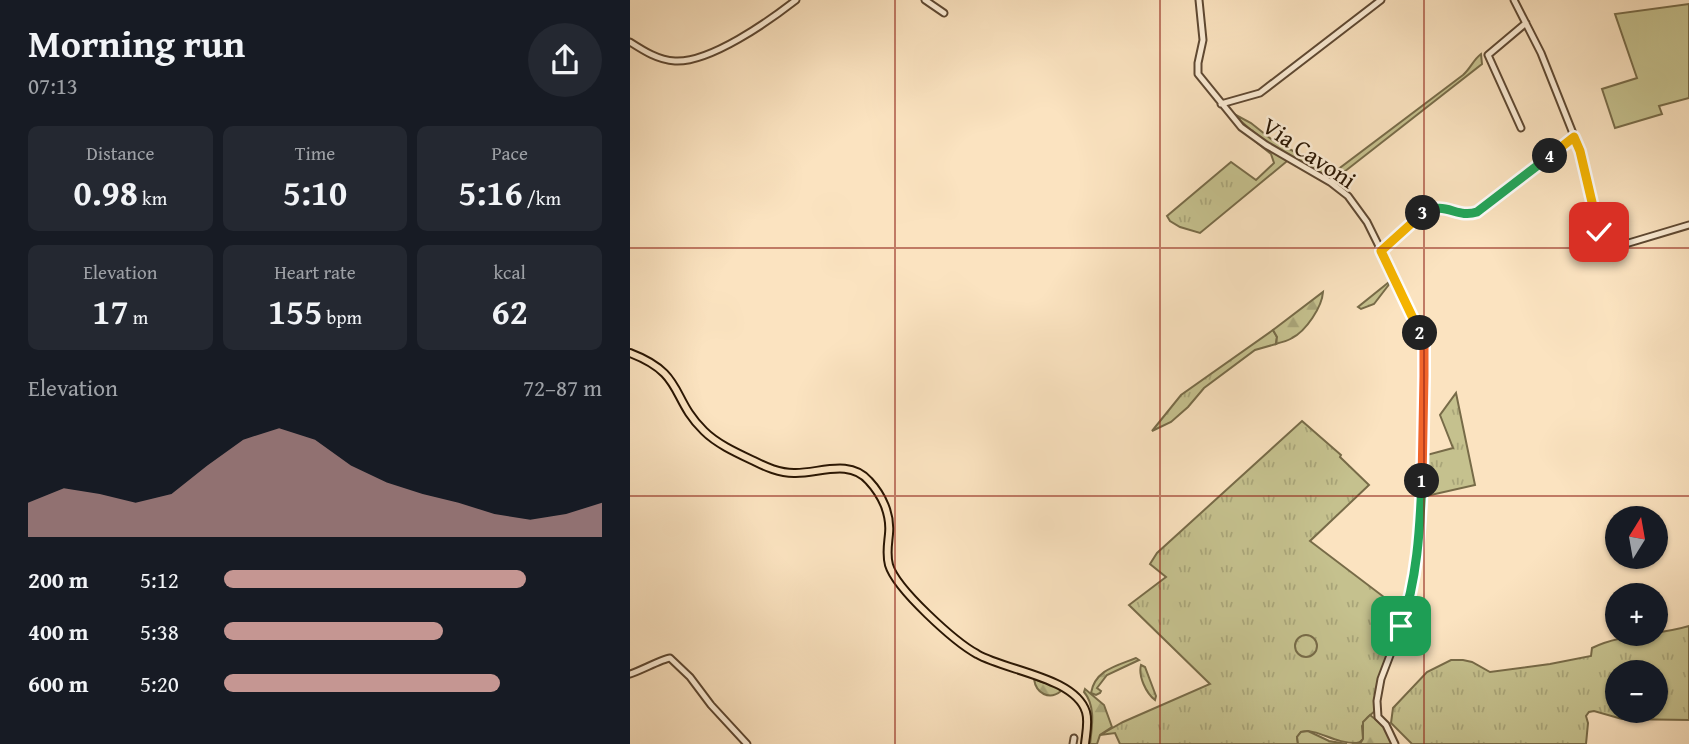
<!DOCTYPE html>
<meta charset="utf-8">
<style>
body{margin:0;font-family:"Gentium Book Plus",serif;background:#242831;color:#f1f3f6;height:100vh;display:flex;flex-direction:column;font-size:26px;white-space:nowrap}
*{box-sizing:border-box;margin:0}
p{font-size:23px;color:#9ea1a6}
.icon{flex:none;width:38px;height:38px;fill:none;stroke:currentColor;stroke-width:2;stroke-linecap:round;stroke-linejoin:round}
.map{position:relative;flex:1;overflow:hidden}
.details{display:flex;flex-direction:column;background:#171b24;width:630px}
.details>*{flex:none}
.needle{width:46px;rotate:11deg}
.buttons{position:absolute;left:975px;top:506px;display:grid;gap:14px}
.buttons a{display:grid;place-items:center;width:63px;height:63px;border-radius:50%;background:#171b24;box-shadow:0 2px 5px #0004;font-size:35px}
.pin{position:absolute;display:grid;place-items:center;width:60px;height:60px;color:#fff;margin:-30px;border-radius:14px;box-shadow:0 4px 10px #0006}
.km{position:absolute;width:35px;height:35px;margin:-18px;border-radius:50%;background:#222;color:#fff;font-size:19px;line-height:35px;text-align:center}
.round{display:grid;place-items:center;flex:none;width:74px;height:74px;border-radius:37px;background:#242831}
.head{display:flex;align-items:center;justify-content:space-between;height:119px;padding:0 28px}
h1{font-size:38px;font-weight:600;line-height:52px}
.stats{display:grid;grid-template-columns:repeat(3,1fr);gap:10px;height:119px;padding:7px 28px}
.stats div{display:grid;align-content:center;border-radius:10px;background:#242831;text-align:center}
.stats b{font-size:35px;font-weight:600}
.stats small{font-size:19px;font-weight:400}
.stats p{font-size:19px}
.chart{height:196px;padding:14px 28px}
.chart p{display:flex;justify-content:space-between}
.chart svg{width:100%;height:126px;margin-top:7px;fill:#c59692;opacity:.7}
ul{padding:0 28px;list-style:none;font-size:23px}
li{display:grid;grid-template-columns:112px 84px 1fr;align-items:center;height:52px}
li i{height:18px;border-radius:9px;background:#c59692}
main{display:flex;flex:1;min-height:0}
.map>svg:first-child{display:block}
.grass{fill:url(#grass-tufts);stroke:#776b48;stroke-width:2;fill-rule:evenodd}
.forest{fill:url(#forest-firs);stroke:#776b48;stroke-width:2}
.pitch{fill:#c5c18e;stroke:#776b48;stroke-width:2}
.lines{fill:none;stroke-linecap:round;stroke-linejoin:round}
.minor-casing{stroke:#5e4832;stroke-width:9}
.major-casing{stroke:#291502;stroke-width:10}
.minor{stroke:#fcedd6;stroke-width:5}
.major{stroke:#fbe3c0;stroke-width:6}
.split-1-casing{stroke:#fff;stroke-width:14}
.split-2-casing{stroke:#fff;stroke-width:14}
.split-3-casing{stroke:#fff;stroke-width:14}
.split-4-casing{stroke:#fff;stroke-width:14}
.split-5-casing{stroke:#fff;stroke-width:14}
.split-1{stroke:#22a559;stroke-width:9}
.split-2{stroke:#f0652b;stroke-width:9}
.split-3{stroke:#f5b400;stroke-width:9}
.split-4{stroke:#22a559;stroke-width:9}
.split-5{stroke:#f5b400;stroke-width:9}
.grid{fill:none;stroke:#8f2418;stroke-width:2;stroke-opacity:0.55}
.labels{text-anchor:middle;stroke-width:5;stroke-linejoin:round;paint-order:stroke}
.street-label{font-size:24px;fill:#291502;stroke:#fcedd6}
</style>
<main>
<section class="details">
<div class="head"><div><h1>Morning run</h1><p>07:13</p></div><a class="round"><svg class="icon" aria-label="share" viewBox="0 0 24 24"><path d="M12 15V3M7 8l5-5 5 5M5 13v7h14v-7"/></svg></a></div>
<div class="stats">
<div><p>Distance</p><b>0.98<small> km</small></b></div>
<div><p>Time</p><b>5:10</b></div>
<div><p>Pace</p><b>5:16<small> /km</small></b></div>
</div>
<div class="stats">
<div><p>Elevation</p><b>17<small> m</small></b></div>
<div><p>Heart rate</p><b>155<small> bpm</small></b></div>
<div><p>kcal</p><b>62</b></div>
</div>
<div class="chart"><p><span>Elevation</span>72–87 m</p>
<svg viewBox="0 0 160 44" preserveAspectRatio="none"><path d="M0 44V32L10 27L20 29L30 32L40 29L50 19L60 10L70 6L80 10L90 19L100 25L110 29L120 32L130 36L140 38L150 36L160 32V44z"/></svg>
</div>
<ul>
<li><b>200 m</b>5:12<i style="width:80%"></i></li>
<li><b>400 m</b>5:38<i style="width:58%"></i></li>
<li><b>600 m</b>5:20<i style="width:73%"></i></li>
</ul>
</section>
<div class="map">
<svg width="1059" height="744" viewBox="0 0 1059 744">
<defs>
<pattern id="grass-tufts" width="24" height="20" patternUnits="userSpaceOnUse" patternTransform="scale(1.75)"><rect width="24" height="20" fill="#c5c18e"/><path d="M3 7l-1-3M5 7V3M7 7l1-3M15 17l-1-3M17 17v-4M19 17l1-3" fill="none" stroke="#a9a579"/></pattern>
<pattern id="forest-firs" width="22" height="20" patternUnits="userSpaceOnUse" patternTransform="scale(1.75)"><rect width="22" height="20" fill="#c5c18e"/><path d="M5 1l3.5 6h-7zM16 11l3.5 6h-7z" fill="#a9a579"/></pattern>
</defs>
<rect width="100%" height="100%" fill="#fbe3c0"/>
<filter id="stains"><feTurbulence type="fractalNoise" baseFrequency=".00286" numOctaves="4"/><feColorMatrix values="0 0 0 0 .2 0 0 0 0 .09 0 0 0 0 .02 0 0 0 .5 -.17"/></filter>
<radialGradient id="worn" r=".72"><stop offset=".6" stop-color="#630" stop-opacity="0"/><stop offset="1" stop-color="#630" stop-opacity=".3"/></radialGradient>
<!-- grass -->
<path class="grass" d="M 851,54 L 852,64 L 705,179 L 709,183 C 673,164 632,145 604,114 L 621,123 L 641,139 L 703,173 L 833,75 C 841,68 843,60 851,54 Z
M 628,140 L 657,159 L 656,162 L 570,233 L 550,227 L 540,221 L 537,216 L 601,162 L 626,180 L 644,163 L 641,154 L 626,142 Z
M 764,278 L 744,304 L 731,309 L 728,307 Z
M 643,330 L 647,337 L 646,344 L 625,350 L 574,388 L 558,407 L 541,422 L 522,431 L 551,395 Z
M 826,393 L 845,485 L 792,497 L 794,454 L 797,428 L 797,455 L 823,448 L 810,415 Z
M 672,421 L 711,455 L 710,457 L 739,485 L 680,541 L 775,613 L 755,664 L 746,710 L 737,718 L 732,726 L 733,739 L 729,743 C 702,744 689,728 671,732 L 667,737 L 668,744 L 490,744 L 485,733 L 470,735 L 493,722 L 580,684 L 499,605 L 536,577 L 520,564 L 527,553 Z
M 1059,626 L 1059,720 L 992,719 L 964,711 L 959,712 L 956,716 L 958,723 L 956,744 L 782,744 L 761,723 L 763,708 L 797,672 L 821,660 L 833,660 L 842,662 L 860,672 L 920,664 L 961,656 L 962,648 C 992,633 1027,636 1059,626 ZM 987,672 L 1026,672 L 1026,710 L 987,710 Z"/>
<!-- forest -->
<path class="forest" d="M 693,292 C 692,307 676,331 662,338 C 658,341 651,342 646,344 L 647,337 L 643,330 Z
M665 646a11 11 0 1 1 22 0a11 11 0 1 1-22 0Z
M 506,658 L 509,660 L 477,675 L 467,688 L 471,691 L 470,693 L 466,695 L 461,693 C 465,670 486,666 506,658 Z
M 511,665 L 515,667 L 526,696 L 525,700 C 516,693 508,676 511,665 Z
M 404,679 L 427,687 L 431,691 C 419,701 406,693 404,679 Z
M 455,689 L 474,705 L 482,727 L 470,735 L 467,744 L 460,744 C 462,727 466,706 454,692 Z
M 740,715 L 755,727 L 764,744 L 722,744 L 731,742 L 733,739 L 733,722 Z
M 678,731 L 699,741 L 717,744 L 668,744 L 667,737 L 671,732 Z"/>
<!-- pitch -->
<path class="pitch" d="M 1059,4 L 1059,98 L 1029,106 L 1032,114 L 985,128 L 972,89 L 1007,78 L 985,14 Z"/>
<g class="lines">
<!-- minor casing -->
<g class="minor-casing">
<path id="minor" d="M 295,0 L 314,13
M 569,0 L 573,40 L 568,63 L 568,74 L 611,127 L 636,145 L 700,182 L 718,196 L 737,222 L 787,323 L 794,344 L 792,465 L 789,527 L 778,608 L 751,679 L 747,701 L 748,717 L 756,725 L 765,744
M 884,0 L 911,53 L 950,151 L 970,242 L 976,247 L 982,248 L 1059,225
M 0,42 C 14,51 28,60 45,61 C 80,63 139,21 166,0
M 591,104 L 630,93 L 751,0
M 891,128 L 858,55 L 896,23
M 751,251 C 763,240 793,207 808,208 C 821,209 834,216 847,212 L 944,137
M 0,674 C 10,671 32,659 40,658 L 60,677 L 81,705 L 117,744
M 443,744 L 444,738"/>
</g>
<!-- major casing -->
<g class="major-casing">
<path id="major" d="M 0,353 C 55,374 40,398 74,431 C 87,444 107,453 124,461 C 136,467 149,473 164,473 C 188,474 219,458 239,481 C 252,495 261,514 259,534 C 258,545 256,554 259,565 C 266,589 325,642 347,654 C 376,671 445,677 456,712 C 459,722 456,734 455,744"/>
</g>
<!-- minor -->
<use href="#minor" class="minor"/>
<!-- major -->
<use href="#major" class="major"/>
</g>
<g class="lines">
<!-- split-1 casing -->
<g class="split-1-casing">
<path id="split-1" d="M 771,626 C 787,581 790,529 792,481"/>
</g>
<!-- split-2 casing -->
<g class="split-2-casing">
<path id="split-2" d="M 790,333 L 794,344 L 794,376 L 792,481"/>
</g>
<!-- split-3 casing -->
<g class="split-3-casing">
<path id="split-3" d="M 790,333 L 751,251 L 793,213"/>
</g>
<!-- split-4 casing -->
<g class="split-4-casing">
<path id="split-4" d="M 793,213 C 816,200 826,219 847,212 L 920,156"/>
</g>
<!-- split-5 casing -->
<g class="split-5-casing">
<path id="split-5" d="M 920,156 L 944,137 L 950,151 L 969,232"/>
</g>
<!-- split-1 -->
<use href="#split-1" class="split-1"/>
<!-- split-2 -->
<use href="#split-2" class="split-2"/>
<!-- split-3 -->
<use href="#split-3" class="split-3"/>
<!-- split-4 -->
<use href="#split-4" class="split-4"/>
<!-- split-5 -->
<use href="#split-5" class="split-5"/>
</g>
<!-- grid -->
<path class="grid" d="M 265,0 L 265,744M 530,0 L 530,744M 794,0 L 794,744M 0,248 L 1059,248M 0,496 L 1059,496"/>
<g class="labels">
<!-- street labels -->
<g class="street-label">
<text transform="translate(679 153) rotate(34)" y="8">Via Cavoni</text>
</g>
</g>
<rect width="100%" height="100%" filter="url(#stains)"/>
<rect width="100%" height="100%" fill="url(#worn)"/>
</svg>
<div class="buttons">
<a><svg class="needle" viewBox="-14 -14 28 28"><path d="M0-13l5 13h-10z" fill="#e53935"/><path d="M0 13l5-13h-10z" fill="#9ea1a6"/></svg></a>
<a>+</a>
<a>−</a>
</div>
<div class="pin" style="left:771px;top:626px;background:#1e9e55"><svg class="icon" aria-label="arrive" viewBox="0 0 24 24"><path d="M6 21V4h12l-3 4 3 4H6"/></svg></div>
<div class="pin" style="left:969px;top:232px;background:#d93025"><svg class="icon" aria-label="check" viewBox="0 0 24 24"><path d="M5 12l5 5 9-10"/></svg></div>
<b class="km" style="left:792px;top:481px">1</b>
<b class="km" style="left:790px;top:333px">2</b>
<b class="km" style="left:793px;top:213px">3</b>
<b class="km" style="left:920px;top:156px">4</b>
</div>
</main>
